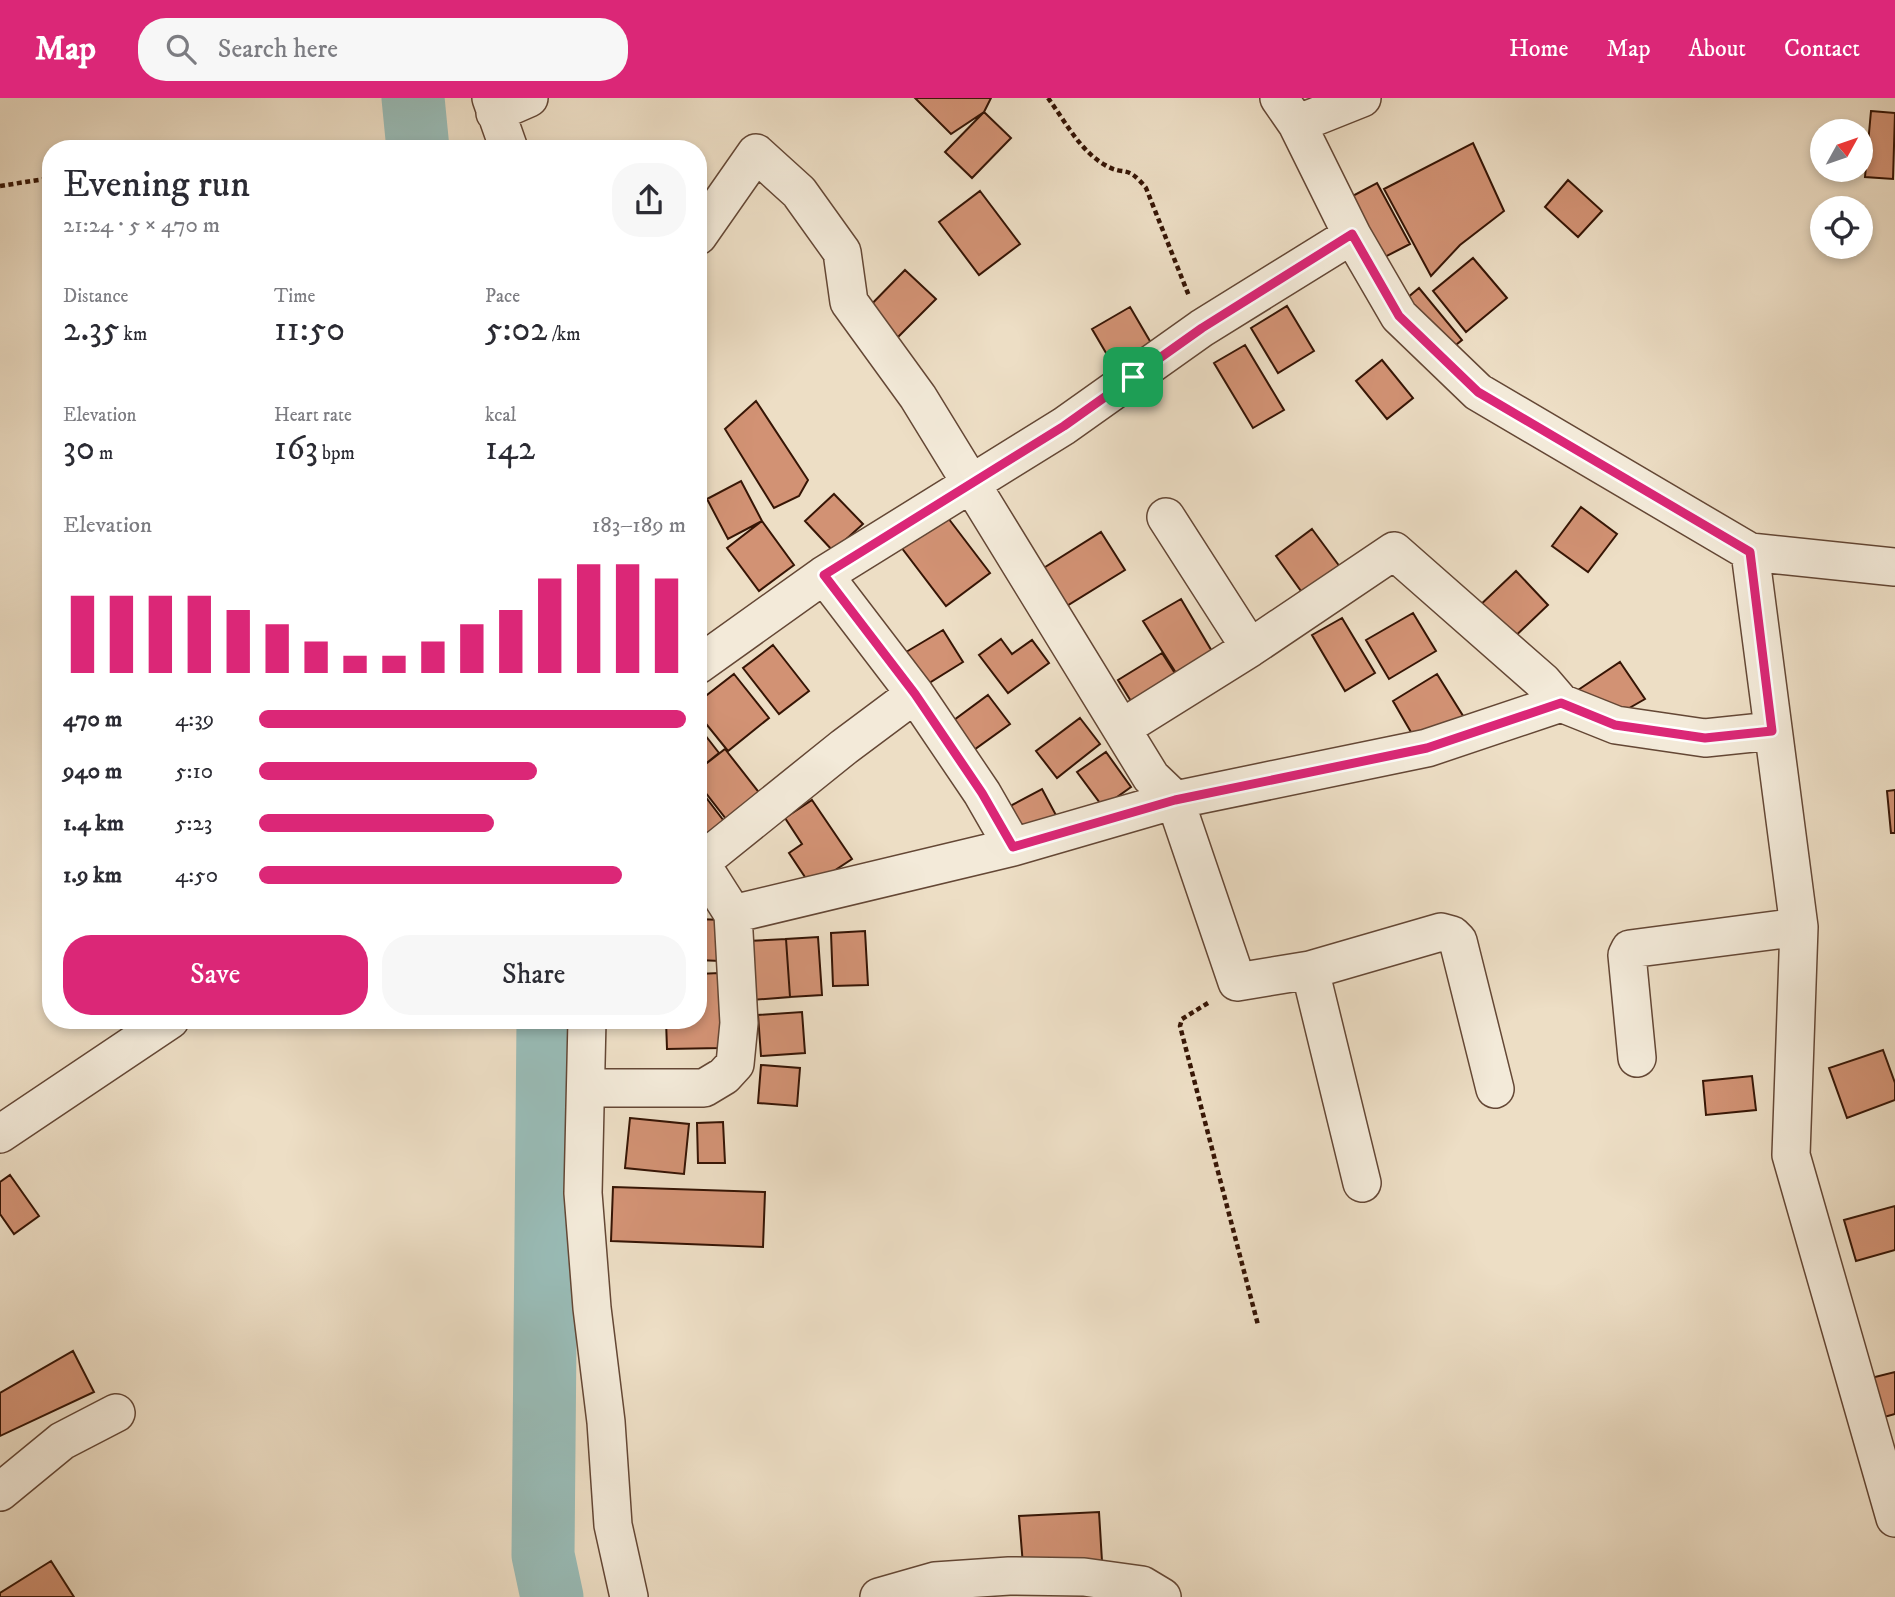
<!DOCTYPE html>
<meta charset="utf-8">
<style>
body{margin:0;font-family:"IM FELL DW Pica",serif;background:#f7f7f7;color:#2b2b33;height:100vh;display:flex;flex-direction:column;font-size:26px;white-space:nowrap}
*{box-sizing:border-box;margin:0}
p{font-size:23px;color:#7c7c81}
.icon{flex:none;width:38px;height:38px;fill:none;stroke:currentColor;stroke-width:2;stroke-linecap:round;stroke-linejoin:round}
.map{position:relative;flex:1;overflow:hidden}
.sheet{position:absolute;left:42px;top:42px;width:665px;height:889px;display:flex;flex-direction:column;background:#fff;border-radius:28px;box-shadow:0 4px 10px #0003}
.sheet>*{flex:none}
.needle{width:46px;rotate:50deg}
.tools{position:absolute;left:1810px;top:21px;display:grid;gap:14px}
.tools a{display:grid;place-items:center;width:63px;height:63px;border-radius:50%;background:#fff;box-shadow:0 4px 10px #0003;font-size:35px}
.pin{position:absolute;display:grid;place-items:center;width:60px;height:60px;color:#fff;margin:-30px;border-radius:14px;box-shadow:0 4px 10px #0006}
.round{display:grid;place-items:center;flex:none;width:74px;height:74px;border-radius:28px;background:#f7f7f7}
.headline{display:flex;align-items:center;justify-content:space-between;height:119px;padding:0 21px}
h1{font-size:38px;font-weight:600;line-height:52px}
.figures{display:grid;grid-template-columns:repeat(3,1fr);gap:10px;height:119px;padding:7px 21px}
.figures div{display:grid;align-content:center}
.figures b{font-size:35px;font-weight:600}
.figures small{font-size:19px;font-weight:400}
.figures p{font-size:19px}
.chart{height:196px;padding:14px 21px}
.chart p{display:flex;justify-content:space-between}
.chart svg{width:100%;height:126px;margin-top:7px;stroke:#db2777;stroke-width:6}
.action{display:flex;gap:14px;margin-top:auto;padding:14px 21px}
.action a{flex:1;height:80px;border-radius:28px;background:#db2777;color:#fff;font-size:28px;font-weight:600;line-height:80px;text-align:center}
.action a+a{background:#f7f7f7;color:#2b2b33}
ul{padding:0 21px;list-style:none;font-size:23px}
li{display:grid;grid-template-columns:112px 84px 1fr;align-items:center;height:52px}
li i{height:18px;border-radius:9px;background:#db2777}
header{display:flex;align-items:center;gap:42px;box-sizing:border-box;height:98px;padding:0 35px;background:#db2777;color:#fff}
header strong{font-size:33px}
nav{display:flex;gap:38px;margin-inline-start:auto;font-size:24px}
.search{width:490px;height:63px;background:#f7f7f7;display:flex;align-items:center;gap:18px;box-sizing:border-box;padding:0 24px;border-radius:28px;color:#7c7c81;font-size:26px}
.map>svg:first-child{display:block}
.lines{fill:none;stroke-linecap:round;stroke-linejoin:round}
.river{stroke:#99bcb7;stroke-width:63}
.building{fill:#d29274;stroke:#361505;stroke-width:2}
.minor-casing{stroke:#644735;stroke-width:40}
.path{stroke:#361505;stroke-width:4.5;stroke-dasharray:5 3.5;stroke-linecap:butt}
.minor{stroke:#f3ead9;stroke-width:37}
.route-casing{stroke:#fff;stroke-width:14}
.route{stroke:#db2777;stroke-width:9}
</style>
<header>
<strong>Map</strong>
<div class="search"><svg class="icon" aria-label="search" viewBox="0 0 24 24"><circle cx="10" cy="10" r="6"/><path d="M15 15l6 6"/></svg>Search here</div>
<nav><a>Home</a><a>Map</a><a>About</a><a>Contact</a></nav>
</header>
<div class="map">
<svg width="1895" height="1499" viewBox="0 0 1895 1499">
<rect width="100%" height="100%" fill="#eddec5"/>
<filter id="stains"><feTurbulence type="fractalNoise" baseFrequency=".00286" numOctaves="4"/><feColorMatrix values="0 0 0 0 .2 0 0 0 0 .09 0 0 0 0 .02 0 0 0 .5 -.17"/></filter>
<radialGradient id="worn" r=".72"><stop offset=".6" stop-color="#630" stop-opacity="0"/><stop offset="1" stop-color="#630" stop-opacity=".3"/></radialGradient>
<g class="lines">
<!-- river -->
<path class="river" d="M 413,0 L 418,51
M 548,922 L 543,1457 L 552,1499"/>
</g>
<!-- building -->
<path class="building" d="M 915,0 L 991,0 L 984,14 L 951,36 Z
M 1871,13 L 1895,15 L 1893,81 L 1865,79 Z
M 984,14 L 1011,40 L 972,80 L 945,54 Z
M 1473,45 L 1504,113 L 1460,147 L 1431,178 L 1384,91 Z
M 1568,82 L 1602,113 L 1578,139 L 1545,109 Z
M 1377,85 L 1410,146 L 1377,163 L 1345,102 Z
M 980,93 L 1020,146 L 979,177 L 939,124 Z
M 1473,160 L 1507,200 L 1466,234 L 1433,193 Z
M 905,172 L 936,201 L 889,248 L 860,218 Z
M 1419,190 L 1462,242 L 1442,258 L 1400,206 Z
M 1287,208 L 1314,253 L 1278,275 L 1251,230 Z
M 1130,209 L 1154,250 L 1116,272 L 1092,231 Z
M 1245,247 L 1284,312 L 1253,330 L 1214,265 Z
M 1382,262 L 1413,300 L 1387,321 L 1356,283 Z
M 756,303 L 808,382 L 799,398 L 774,410 L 725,331 Z
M 741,383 L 762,423 L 728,441 L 707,401 Z
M 834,396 L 863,426 L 833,453 L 805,423 Z
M 1581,409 L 1617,436 L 1588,474 L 1552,448 Z
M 945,416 L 990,475 L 946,508 L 901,449 Z
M 762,423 L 794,467 L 759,493 L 727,450 Z
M 1312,431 L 1343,473 L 1306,500 L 1276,458 Z
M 1101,434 L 1125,472 L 1065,509 L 1042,471 Z
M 1516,473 L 1548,507 L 1508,545 L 1476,511 Z
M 1181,501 L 1213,555 L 1178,578 L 1143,523 Z
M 1413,515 L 1436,553 L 1389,581 L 1366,542 Z
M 1342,520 L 1375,575 L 1345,593 L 1312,537 Z
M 943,532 L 963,564 L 921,590 L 901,557 Z
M 1001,541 L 1012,556 L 1032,542 L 1049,565 L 1008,595 L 979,557 Z
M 773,547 L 809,593 L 779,616 L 743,570 Z
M 1162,555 L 1178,580 L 1134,608 L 1118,582 Z
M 1620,564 L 1645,601 L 1610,621 L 1578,592 Z
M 734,576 L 769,620 L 728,653 L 698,616 L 698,604 Z
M 1437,576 L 1465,621 L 1419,648 L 1393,603 Z
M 988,597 L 1010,626 L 971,654 L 950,625 Z
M 1080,620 L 1100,646 L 1057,680 L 1036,653 Z
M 698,628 L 719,655 L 698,672 Z
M 725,651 L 764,701 L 730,726 L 698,685 L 698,672 Z
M 1106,654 L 1131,689 L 1103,709 L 1077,674 Z
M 698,689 L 730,731 L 708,748 L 698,735 Z
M 1042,691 L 1057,719 L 1014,742 L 999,714 Z
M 1895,692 L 1895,735 L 1891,735 L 1887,693 Z
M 812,702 L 852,761 L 811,788 L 789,755 L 802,746 L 785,720 Z
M 698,821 L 722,822 L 720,863 L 698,862 Z
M 865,833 L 868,887 L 833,888 L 831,835 Z
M 818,839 L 822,897 L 790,899 L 786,841 Z
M 786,841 L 790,899 L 751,902 L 747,843 Z
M 719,875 L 721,950 L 667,951 L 666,922 L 698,922 L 698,876 Z
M 802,914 L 805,955 L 761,958 L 758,917 Z
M 1883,952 L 1895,985 L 1895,1002 L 1847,1020 L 1829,970 Z
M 761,967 L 800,970 L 797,1008 L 758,1005 Z
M 1752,978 L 1756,1012 L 1706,1017 L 1703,983 Z
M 630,1020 L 689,1026 L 684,1076 L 625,1070 Z
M 723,1024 L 725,1065 L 698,1065 L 697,1025 Z
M 10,1077 L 39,1118 L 14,1136 L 0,1116 L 0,1084 Z
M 613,1089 L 765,1094 L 763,1149 L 611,1143 Z
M 1895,1108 L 1895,1152 L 1856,1163 L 1844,1122 Z
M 73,1253 L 94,1294 L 0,1338 L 0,1295 Z
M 1895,1274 L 1895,1316 L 1877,1321 L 1867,1281 Z
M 1099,1414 L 1102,1463 L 1023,1467 L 1019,1418 Z
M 51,1463 L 74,1499 L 0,1499 L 0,1495 Z"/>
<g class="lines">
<!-- minor casing -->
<g class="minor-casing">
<path id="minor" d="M 491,0 L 509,51
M 1279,0 L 1297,26 L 1352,137 L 1399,218 L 1478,294 L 1750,454 L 1895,469
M 495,15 L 529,0
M 1297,26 L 1362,0
M 698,138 L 756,55 L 799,94 L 842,154 L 849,204 L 918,299 L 1151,679 L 1175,702 L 1013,749
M 1166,419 L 1250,550
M 1750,454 L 1799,829 L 1791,1057 L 1895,1420
M 698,567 L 824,477 L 1064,328 L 1202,230 L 1352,137
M 1122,630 L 1250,550 L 1394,453 L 1543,584 L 1561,605
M 701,764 L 844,649 L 915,596
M 733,816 L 1013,749 L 982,695 L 915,596 L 824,477
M 1310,872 L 1362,1085
M 587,922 L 583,1095 L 592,1210 L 606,1324 L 613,1427 L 629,1499
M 1637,960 L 1627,857 L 1630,851 L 1799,829
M 586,990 L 704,990 L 724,978 L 735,966 L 739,925 L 733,816 L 698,761
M 1495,991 L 1458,843 L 1452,837 L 1441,834 L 1310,872 L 1237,884 L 1175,702 L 1427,650 L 1561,605 L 1616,627 L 1705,640 L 1772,633
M 0,1036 L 170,922
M 0,1394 L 62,1343 L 116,1315
M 879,1499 L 935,1483 L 1009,1478 L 1084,1479 L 1142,1487 L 1162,1499"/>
</g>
<!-- path -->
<path class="path" d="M 1048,0 C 1065,23 1080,53 1105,67 C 1125,79 1126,65 1146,90 L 1189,198
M 0,88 L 51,80
M 1208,905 L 1182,921 L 1180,928 L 1258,1227"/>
<!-- minor -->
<use href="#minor" class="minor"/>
</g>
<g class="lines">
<!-- route casing -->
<g class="route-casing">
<path id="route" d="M 1352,136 L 1399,218 L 1478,294 L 1750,454 L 1772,633 L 1705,640 L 1615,627 L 1561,605 L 1427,650 L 1175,702 L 1013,749 L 982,695 L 915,596 L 824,477 L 1064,328 L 1202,230 Z"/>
</g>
<!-- route -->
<use href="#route" class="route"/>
</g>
<rect width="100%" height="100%" filter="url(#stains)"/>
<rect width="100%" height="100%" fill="url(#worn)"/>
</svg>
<div class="tools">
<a><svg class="needle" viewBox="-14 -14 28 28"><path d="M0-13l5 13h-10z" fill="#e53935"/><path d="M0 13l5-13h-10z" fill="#7c7c81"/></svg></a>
<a><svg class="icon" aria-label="locate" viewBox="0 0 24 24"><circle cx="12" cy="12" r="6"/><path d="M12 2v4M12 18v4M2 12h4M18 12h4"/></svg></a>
</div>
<div class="pin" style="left:1133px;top:279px;background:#1e9e55"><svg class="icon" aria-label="arrive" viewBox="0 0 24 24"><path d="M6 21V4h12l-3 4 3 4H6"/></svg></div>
<section class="sheet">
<div class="headline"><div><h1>Evening run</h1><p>21:24 · 5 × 470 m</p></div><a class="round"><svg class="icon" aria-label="share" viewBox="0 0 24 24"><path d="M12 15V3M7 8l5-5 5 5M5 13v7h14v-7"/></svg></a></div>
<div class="figures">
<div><p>Distance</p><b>2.35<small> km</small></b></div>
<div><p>Time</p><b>11:50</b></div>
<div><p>Pace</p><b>5:02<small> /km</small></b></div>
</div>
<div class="figures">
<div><p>Elevation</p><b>30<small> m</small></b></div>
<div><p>Heart rate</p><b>163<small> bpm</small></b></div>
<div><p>kcal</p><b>142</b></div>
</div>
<div class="chart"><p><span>Elevation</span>183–189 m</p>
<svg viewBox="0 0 160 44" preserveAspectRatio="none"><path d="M5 44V17M15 44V17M25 44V17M35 44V17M45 44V22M55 44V27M65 44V33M75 44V38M85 44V38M95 44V33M105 44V27M115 44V22M125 44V11M135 44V6M145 44V6M155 44V11"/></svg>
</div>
<ul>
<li><b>470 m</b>4:39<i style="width:100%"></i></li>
<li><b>940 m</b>5:10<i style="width:65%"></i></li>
<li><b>1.4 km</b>5:23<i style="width:55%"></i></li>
<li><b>1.9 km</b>4:50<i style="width:85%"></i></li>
</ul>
<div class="action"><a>Save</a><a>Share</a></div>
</section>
</div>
